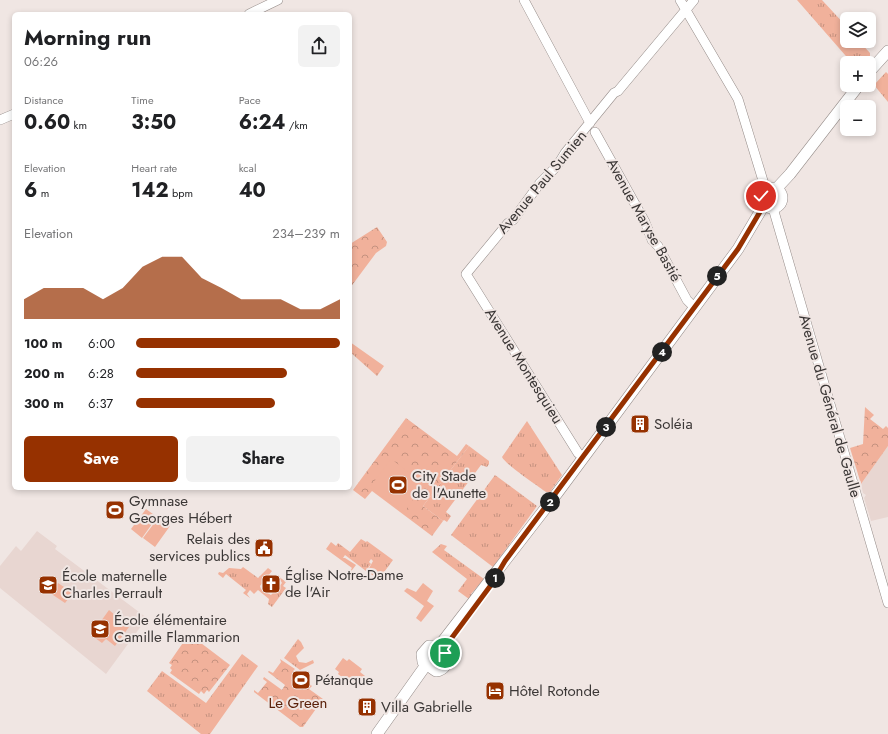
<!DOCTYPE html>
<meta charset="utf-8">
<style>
body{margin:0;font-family:Jost,sans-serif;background:#f2f2f2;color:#202124;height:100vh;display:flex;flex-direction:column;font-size:15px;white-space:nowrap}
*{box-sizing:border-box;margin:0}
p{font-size:13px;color:#757577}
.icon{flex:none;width:22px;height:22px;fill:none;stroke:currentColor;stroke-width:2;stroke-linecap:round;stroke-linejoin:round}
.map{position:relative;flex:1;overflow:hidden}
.side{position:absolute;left:12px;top:12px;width:340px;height:478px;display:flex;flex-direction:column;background:#fff;border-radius:6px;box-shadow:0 2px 6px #0003}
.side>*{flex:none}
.controls{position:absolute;left:840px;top:12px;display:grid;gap:8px}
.controls a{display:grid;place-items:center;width:36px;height:36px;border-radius:6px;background:#fff;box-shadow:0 2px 6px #0003;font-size:20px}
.pin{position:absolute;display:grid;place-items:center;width:34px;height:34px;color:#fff;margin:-17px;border:2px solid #fff;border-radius:50%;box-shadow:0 1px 4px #0007}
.km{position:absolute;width:20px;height:20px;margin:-10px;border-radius:50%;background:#222;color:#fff;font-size:11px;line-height:20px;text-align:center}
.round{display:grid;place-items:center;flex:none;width:42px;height:42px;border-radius:6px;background:#f2f2f2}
.summary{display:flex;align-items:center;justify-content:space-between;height:68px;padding:0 12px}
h1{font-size:22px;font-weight:700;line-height:30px}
.metrics{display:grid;grid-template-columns:repeat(3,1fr);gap:6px;height:68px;padding:4px 12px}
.metrics div{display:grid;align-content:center}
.metrics b{font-size:20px;font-weight:700}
.metrics small{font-size:11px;font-weight:400}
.metrics p{font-size:11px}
.chart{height:112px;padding:8px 12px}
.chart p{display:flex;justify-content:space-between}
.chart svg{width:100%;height:72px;margin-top:4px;fill:#963100;opacity:.7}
.action{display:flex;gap:8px;margin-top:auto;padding:8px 12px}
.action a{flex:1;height:46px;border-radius:6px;background:#963100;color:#fff;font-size:16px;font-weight:700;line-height:46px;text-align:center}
.action a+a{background:#f2f2f2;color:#202124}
ul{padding:0 12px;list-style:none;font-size:13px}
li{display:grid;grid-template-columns:64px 48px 1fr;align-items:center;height:30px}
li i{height:10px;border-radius:5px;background:#963100}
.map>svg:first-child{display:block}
.built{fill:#e8d6d1}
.grass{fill:url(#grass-tufts)}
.park{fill:url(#park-crowns)}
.garden{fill:#f1b19b}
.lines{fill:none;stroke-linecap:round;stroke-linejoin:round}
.tertiary-casing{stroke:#958c89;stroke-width:10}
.primary-casing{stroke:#958c89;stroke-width:12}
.tertiary{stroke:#fff;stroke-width:9}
.primary{stroke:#fff;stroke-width:11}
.route-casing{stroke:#fff;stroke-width:8}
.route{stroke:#963100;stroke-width:5}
.labels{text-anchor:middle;stroke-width:4;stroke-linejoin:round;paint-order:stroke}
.street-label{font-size:15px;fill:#3b3736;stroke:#f0e6e3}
.poi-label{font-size:15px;fill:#3b3736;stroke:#f0e6e3;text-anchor:start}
.park-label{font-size:15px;fill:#5a2009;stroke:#f0e6e3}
</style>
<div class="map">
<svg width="888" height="734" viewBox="0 0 888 734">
<defs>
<pattern id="grass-tufts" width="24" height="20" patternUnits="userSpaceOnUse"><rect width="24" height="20" fill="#f1b19b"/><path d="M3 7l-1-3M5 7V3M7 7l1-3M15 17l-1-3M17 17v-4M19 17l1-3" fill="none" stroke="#c4917f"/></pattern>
<pattern id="park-crowns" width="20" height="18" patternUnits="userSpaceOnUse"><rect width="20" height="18" fill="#f1b19b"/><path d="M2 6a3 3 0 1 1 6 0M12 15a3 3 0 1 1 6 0" fill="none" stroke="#c4917f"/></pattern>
</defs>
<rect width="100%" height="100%" fill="#f0e6e3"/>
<!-- built -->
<path class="built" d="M 888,446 L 888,517 L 871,521 L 864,498 L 866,495 L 863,493 L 861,484 Z
M 37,531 L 57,546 L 55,549 L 147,618 L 106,674 L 0,588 L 0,566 L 16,546 L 21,551 Z"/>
<!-- grass -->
<path class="grass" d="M 797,0 L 822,0 L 847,27 L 847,41 L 859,41 L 870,53 L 870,59 L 867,63 L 852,63 Z
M 886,72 L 888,74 L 888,102 L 874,85 Z
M 350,342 L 384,366 L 377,376 L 350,352 Z
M 527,421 L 562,475 L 550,492 L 546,492 C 538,486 505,464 502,457 Z
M 469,446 L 489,461 L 489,464 L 487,467 L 481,465 L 446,512 L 451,516 L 447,522 L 444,520 L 443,521 L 423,506 Z
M 495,475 L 537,506 L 493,567 L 451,535 Z
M 361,539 L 366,542 L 367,541 L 393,560 L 379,579 L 367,572 L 373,561 L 371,559 L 369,562 L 371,564 L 366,571 L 345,555 L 343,558 L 345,558 L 356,565 L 349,574 L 348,573 L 352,568 L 326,549 L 331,542 L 336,546 L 338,543 L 350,552 Z
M 441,544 L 447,546 L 444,550 L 484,579 L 471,594 L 472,596 L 469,599 L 458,591 L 467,579 L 432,552 Z
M 243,567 L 258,578 L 268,568 L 272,571 L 260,586 L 261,589 L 271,595 L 282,583 L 278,576 L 286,582 L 283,586 L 286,588 L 272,607 L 268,604 L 269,599 L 258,590 L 254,594 L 250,590 L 247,594 L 250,598 L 243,593 L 246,590 L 226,574 L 223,578 L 218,574 L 219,572 L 223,573 L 229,568 L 241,569 Z
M 298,639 L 301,642 L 304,648 L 296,656 L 299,662 L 306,663 L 313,660 L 314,663 L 300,670 L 284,658 Z
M 242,654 L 258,666 L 210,734 L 201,734 L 147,691 L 162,671 L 206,703 Z"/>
<!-- park -->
<path class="park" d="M 377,227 L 387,242 L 386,246 L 376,253 L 350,288 L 350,244 Z
M 865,407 L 874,415 L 870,419 L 883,429 L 886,426 L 888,428 L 888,446 L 861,484 L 850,448 L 863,444 Z
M 406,418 L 457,456 L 466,444 L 469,446 L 423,506 L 443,521 L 432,536 L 372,491 L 365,499 L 353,490 Z
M 189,634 L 230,665 L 209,692 L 207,690 L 204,694 L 201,691 L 199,694 L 170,673 L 172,670 L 170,668 L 172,665 L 169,663 Z
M 280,659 L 295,669 L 293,671 L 297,674 L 294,678 L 306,686 L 308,683 L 312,686 L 309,689 L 323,699 L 303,727 L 300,727 L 254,692 L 254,690 L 258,693 L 267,682 L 263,679 L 264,677 L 282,690 L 285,685 L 268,672 L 269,671 L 273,673 L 281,662 Z"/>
<!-- garden -->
<path class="garden" d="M 391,459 L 425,484 L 404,512 L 370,487 Z
M 146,509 L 157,517 L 142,538 L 131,529 Z
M 158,518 L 170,526 L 155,547 L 143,538 Z
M 58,583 L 73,593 L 65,603 L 50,593 Z
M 423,583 L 433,591 L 427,601 L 434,606 L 421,622 L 416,618 L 424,606 L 404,591 L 407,588 L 416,592 Z
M 109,610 L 129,627 L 115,646 L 106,639 L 102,643 L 91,635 Z
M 343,658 L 347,661 L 349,659 L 362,669 L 360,672 L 365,676 L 358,685 L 353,681 L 351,684 L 338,674 L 339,672 L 335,669 Z"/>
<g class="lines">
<!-- tertiary casing -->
<g class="tertiary-casing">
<path id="tertiary" d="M 524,0 L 590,123
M 680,0 L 738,99 L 764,184 L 767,188
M 249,14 L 278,0
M 0,120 L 14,114
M 595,132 L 645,222 L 652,240 L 658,246 L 687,300 L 694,307
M 773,208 L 888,603
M 583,457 L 578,453 L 466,274 L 508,223 L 513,220 L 540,183 L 557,166 L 565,153 L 614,93 L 618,91 L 694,0"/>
</g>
<!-- primary casing -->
<g class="primary-casing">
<path id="primary" d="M 869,72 L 888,51
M762 198a10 10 0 1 1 20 0a10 10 0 1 1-20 0Z
M 777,188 L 790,174 L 859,85
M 429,646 L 434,646 L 446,655 C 449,663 444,670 436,671 L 423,662 L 422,654 Z
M 377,734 L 443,641 L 558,492 L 738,249 L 764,205"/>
</g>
<!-- tertiary -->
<use href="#tertiary" class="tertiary"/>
<!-- primary -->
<use href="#primary" class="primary"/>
</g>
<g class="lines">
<!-- route casing -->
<g class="route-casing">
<path id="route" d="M 445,653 L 442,651 L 491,585 L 505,561 L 738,249 L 764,205 L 761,196"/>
</g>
<!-- route -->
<use href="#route" class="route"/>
</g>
<!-- icons -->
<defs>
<g id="building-square" transform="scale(1)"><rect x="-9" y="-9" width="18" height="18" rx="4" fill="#963100" stroke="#f0e6e3"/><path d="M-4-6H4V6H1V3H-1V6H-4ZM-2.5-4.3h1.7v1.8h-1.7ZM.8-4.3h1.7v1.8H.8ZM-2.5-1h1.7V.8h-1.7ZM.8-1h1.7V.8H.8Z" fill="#fff"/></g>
<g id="stadium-square" transform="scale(1)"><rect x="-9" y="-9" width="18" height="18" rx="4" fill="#963100" stroke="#f0e6e3"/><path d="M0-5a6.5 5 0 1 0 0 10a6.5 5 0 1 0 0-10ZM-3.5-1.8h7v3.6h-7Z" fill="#fff"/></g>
<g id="civic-square" transform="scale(1)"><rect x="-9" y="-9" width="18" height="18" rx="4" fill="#963100" stroke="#f0e6e3"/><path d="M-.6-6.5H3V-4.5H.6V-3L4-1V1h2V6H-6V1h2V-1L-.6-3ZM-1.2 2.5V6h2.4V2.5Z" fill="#fff"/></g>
<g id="church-square" transform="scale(1)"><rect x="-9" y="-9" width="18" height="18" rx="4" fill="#963100" stroke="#f0e6e3"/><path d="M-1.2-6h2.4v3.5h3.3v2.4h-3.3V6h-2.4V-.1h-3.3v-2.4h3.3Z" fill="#fff"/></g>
<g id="school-square" transform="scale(1)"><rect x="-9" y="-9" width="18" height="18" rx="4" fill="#963100" stroke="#f0e6e3"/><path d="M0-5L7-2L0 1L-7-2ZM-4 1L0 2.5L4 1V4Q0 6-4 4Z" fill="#fff"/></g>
<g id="hotel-square" transform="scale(1)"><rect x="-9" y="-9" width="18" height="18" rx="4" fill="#963100" stroke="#f0e6e3"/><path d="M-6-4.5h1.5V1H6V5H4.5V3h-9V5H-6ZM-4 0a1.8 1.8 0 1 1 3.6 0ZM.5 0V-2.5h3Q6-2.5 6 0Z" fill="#fff"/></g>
</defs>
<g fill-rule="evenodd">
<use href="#building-square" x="640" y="424"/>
<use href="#stadium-square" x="398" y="485"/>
<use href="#stadium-square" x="115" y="510"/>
<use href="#civic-square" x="264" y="548"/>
<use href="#church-square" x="271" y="584"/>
<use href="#school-square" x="48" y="585"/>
<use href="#school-square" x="100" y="629"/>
<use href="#stadium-square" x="301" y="680"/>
<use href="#hotel-square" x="495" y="691"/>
<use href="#building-square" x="367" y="707"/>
</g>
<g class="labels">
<!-- street labels -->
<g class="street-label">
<text transform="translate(542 182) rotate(-50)" y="5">Avenue Paul Sumien</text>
<text transform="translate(644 220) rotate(61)" y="5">Avenue Maryse Bastié</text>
<text transform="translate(524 366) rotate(58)" y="5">Avenue Montesquieu</text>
<text transform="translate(830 406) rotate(74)" y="5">Avenue du Général de Gaulle</text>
</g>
<!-- poi labels -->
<g class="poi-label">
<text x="654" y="429">Soléia</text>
<text x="412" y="481">City Stade<tspan x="412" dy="17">de l'Aunette</tspan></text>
<text x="129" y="506">Gymnase<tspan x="129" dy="17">Georges Hébert</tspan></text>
<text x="250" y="544" text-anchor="end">Relais des<tspan x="250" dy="17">services publics</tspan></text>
<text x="285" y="580">Église Notre-Dame<tspan x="285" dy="17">de l'Air</tspan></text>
<text x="62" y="581">École maternelle<tspan x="62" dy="17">Charles Perrault</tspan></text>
<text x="114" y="625">École élémentaire<tspan x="114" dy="17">Camille Flammarion</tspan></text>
<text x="315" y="685">Pétanque</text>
<text x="509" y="696">Hôtel Rotonde</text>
<text x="381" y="712">Villa Gabrielle</text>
</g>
<!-- park labels -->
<g class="park-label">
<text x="298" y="708">Le Green</text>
</g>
</g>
</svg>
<div class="controls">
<a><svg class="icon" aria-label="layers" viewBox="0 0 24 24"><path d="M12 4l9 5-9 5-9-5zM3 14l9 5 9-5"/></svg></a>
<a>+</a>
<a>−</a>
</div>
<div class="pin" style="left:445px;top:653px;background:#1e9e55"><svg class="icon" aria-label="arrive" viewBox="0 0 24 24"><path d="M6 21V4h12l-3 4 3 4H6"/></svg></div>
<div class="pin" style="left:761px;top:196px;background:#d93025"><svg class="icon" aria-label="check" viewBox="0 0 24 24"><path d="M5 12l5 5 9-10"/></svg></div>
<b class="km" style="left:495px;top:578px">1</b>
<b class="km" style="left:550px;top:502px">2</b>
<b class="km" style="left:606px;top:427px">3</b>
<b class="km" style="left:662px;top:352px">4</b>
<b class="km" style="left:717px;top:276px">5</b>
<section class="side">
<div class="summary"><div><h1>Morning run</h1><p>06:26</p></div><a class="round"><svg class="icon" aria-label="share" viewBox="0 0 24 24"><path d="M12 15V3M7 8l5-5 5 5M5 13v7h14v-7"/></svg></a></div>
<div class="metrics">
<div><p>Distance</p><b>0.60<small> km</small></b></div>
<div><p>Time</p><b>3:50</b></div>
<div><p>Pace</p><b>6:24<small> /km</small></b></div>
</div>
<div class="metrics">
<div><p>Elevation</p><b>6<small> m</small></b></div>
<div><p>Heart rate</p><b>142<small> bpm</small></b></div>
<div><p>kcal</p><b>40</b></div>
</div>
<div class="chart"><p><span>Elevation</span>234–239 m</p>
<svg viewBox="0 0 160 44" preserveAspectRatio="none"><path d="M0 44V32L10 25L20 25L30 25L40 32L50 25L60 12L70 6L80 6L90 19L100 25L110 32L120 32L130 32L140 38L150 38L160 32V44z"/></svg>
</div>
<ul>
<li><b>100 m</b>6:00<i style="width:100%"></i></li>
<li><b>200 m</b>6:28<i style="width:74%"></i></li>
<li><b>300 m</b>6:37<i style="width:68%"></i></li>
</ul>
<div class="action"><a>Save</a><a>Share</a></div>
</section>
</div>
